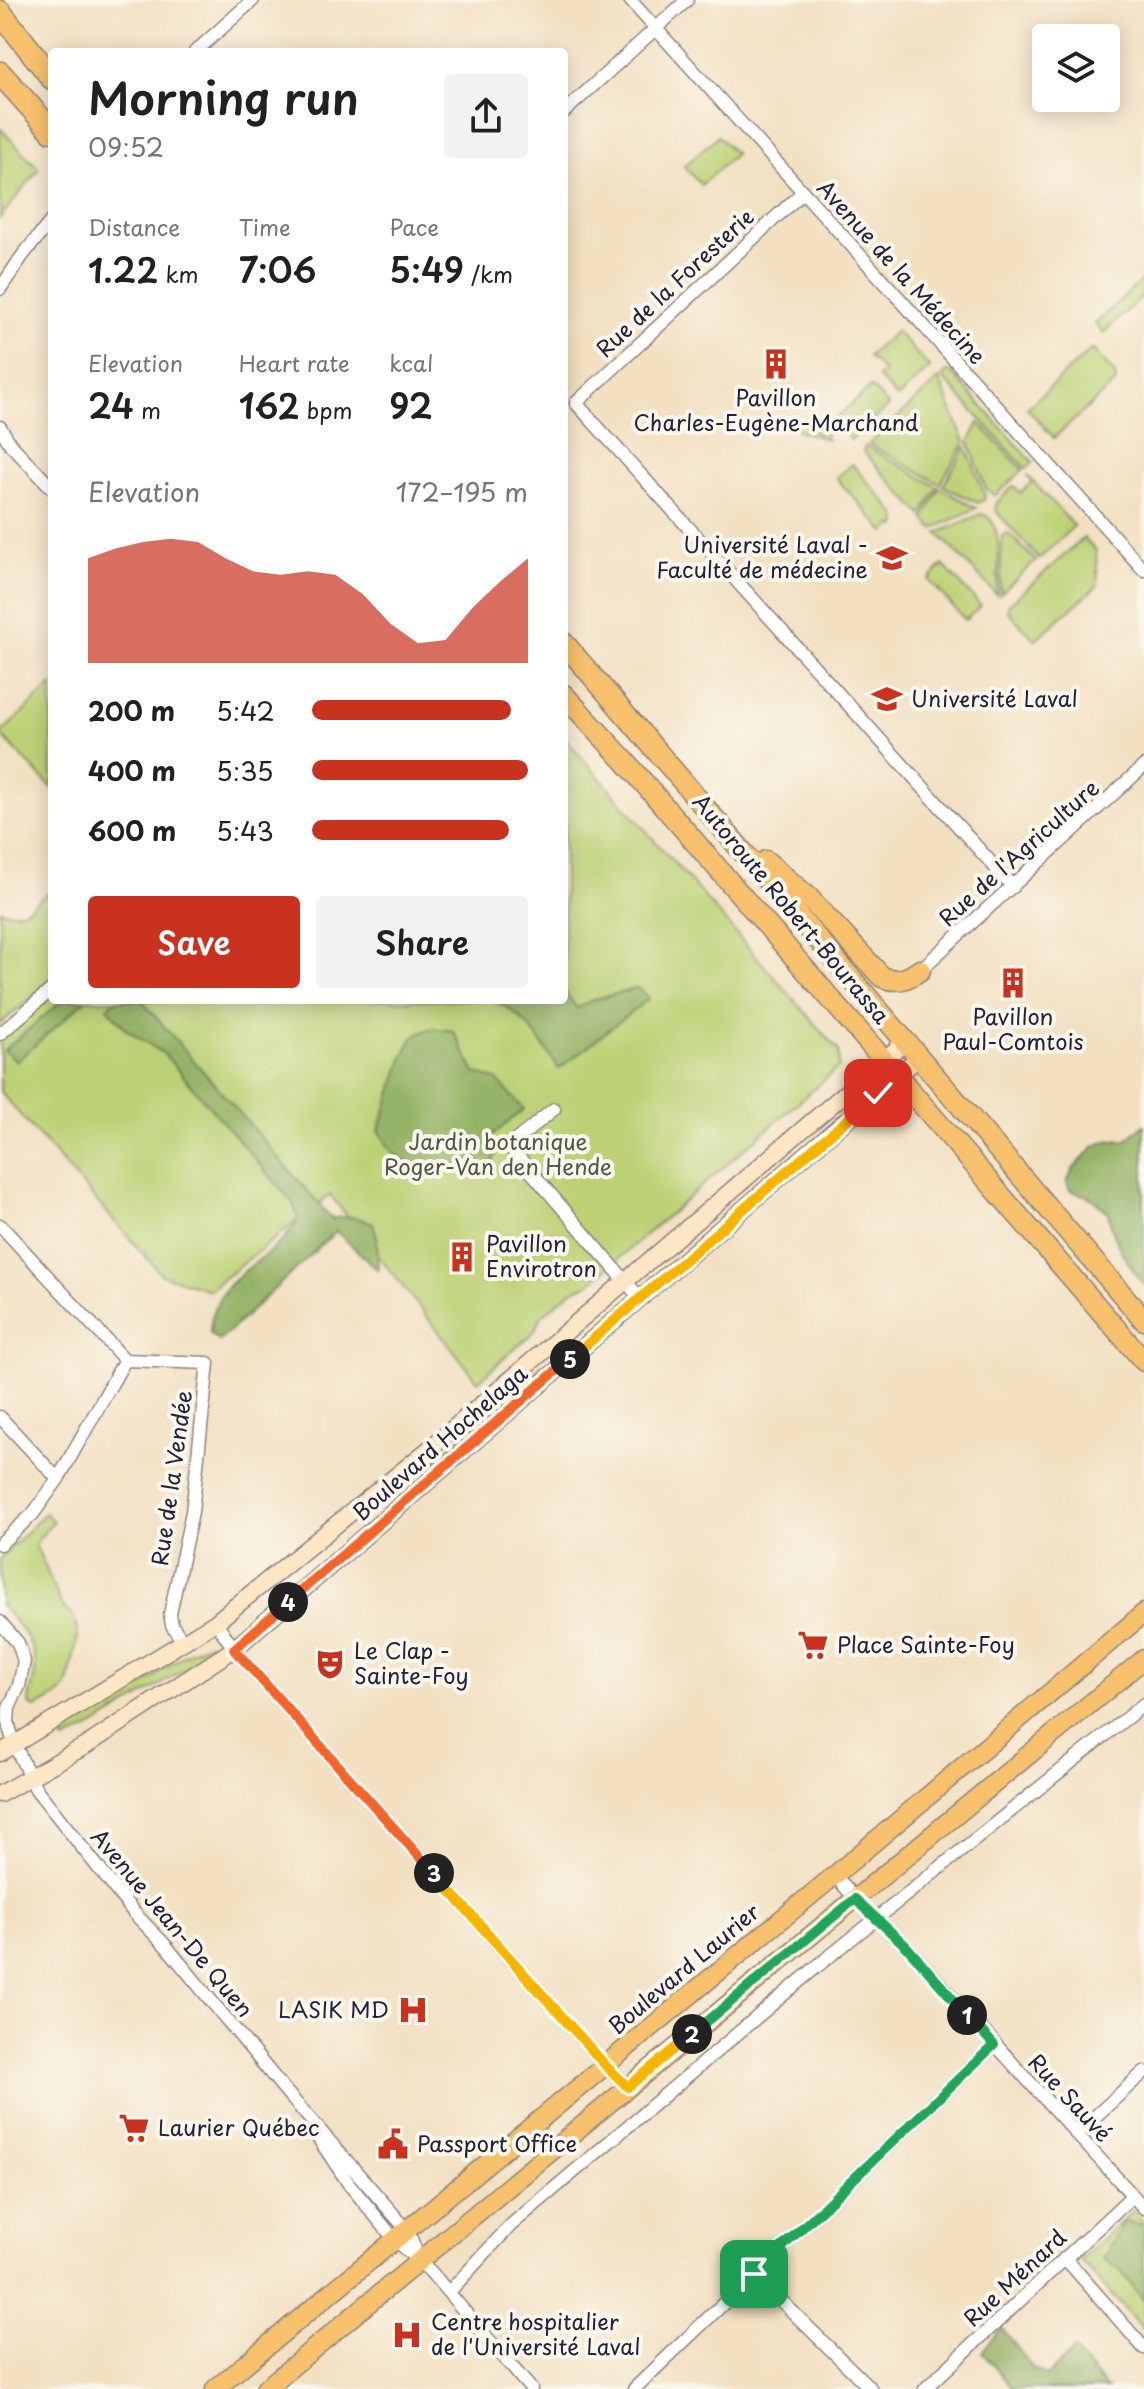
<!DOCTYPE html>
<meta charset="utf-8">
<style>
body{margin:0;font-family:"Playpen Sans",sans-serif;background:#f2f2f2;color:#202124;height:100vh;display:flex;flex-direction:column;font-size:30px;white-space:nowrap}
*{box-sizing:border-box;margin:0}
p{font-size:26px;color:#757577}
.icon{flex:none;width:44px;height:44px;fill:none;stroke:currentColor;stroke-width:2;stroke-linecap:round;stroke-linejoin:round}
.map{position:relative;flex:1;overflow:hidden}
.sheet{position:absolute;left:48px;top:48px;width:520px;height:956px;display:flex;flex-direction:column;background:#fff;border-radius:8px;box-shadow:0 4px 20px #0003}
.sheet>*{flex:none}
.buttons{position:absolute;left:1032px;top:24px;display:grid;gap:16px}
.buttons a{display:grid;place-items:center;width:88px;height:88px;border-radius:8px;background:#fff;box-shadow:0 4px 20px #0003;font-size:40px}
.pin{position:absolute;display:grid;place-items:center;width:68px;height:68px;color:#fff;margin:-34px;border-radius:16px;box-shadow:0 4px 12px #0006}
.km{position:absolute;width:40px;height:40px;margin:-20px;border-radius:50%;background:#222;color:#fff;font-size:22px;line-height:40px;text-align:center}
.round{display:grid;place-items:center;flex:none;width:84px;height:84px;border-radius:8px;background:#f2f2f2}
.head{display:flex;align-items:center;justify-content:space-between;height:136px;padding:0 40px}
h1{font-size:44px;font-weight:600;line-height:60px}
.figures{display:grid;grid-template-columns:repeat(3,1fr);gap:12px;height:136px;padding:8px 40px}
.figures div{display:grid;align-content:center}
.figures b{font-size:34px;font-weight:600}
.figures small{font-size:22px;font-weight:400}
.figures p{font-size:22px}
.chart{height:224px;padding:16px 40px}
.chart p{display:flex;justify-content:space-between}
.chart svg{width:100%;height:144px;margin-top:8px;fill:#c8321e;opacity:.7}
.action{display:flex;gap:16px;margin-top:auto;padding:16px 40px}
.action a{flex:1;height:92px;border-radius:8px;background:#c8321e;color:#fff;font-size:32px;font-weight:600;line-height:92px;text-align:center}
.action a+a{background:#f2f2f2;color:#202124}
ul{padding:0 40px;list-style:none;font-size:26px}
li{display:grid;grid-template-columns:128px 96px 1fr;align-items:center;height:60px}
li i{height:20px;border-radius:10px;background:#c8321e}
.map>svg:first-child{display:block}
.green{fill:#bcd175;stroke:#6f7a58;stroke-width:2}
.forest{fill:#95b366;stroke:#5c6a50;stroke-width:2}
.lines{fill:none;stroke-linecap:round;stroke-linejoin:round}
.minor-casing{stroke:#8a817e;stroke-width:15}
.secondary-casing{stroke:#8a817e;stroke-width:19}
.primary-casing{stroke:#8a817e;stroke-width:21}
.trunk-casing{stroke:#8a817e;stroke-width:23}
.motorway-casing{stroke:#8a817e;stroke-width:25}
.minor{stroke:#fff;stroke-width:12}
.secondary{stroke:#fce6c4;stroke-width:16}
.primary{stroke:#f7c06c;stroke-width:18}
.trunk{stroke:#f7c06c;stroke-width:20}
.motorway{stroke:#f7c06c;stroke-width:22}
.split-1-casing{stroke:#fff;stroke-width:16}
.split-2-casing{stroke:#fff;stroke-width:16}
.split-3-casing{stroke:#fff;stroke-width:16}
.split-4-casing{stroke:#fff;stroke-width:16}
.split-5-casing{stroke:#fff;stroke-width:16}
.split-6-casing{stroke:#fff;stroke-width:16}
.split-1{stroke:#22a559;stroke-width:10}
.split-2{stroke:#22a559;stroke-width:10}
.split-3{stroke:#f5b400;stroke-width:10}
.split-4{stroke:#f0652b;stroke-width:10}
.split-5{stroke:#f0652b;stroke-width:10}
.split-6{stroke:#f5b400;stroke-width:10}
.labels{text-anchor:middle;stroke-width:8;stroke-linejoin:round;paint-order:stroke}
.street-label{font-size:22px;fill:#22223b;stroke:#fbf7ec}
.poi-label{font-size:22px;fill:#22223b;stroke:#fbf7ec;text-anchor:start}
.park-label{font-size:22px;fill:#50574c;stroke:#fbf7ec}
</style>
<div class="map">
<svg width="1144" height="2389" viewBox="0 0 1144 2389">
<rect width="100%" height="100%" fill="#fbf7ec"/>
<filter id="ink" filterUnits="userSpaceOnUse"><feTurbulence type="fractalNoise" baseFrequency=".0125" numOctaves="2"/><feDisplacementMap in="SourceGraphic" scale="16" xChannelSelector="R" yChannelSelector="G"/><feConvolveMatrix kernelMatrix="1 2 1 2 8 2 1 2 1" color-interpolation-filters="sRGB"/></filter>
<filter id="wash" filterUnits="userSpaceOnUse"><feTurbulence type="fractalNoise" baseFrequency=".006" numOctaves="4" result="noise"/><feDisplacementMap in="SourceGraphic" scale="32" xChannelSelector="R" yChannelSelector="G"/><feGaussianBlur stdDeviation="1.8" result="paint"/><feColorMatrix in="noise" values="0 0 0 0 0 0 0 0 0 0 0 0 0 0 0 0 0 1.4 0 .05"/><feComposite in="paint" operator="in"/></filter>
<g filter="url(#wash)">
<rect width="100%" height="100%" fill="#f2e0c1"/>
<!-- green -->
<path class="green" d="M 0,128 L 39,169 L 0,218 Z
M 718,136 L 735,154 L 701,185 L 684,166 Z
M 1144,278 L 1144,295 L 1103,333 L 1095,324 Z
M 896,331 L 930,368 L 897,398 L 878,377 L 884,372 L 868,356 Z
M 1092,349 L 1115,374 L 1116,382 L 1054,438 L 1027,408 Z
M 947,372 L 952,373 L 1033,462 L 1026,469 L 942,377 Z
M 939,379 L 965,442 L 940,484 L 869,444 Z
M 871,387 L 889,406 L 851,440 L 837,424 L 824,436 L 826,439 L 799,431 L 795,427 L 804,419 L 818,434 Z
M 979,423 L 1023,470 L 995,496 L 986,489 L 969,442 Z
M 866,446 L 938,487 L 922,515 L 866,455 L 863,450 Z
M 966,446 L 985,496 L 984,500 L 978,503 L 943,486 Z
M 852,464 L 897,515 L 898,525 L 895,528 L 893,525 L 885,532 L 836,478 Z
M 1027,475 L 1074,526 L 1039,559 L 995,510 L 997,502 L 1014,486 L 1020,493 L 1032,482 Z
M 940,488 L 976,508 L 933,529 L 924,518 Z
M 981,514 C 1006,518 997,575 997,595 L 938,533 Z
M 1008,533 L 1036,561 L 1000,594 L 1002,536 Z
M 1084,538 L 1096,551 L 1098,585 L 1035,640 L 1008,611 L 1008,605 Z
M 943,565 L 981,606 L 965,620 L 929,580 Z
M 52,685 L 52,788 L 0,734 Z
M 564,737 L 839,1051 L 839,1067 L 589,1284 L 571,1291 L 542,1316 L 533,1333 L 478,1381 L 330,1195 L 209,1290 L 162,1275 L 0,1092 L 0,1034 L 52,989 L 52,1000 L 564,1000 Z
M 52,891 L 52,980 L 0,1024 L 0,910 C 29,919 32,900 52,891 Z
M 542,1365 L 547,1371 L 430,1474 L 425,1469 Z
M 45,1513 L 53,1521 L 35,1544 L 62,1606 L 74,1617 L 78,1636 L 68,1684 L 63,1692 L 36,1708 L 29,1704 C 29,1693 34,1683 35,1672 C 38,1643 18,1625 0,1605 L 0,1559 Z
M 210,1643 L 213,1651 L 93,1727 L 65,1741 L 61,1733 C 90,1717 120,1701 147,1682 C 168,1666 185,1652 210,1643 Z
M 1134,2210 L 1144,2223 L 1144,2330 L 1080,2260 Z"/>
<!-- forest -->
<path class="forest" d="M 638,988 L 649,998 L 559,1069 C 541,1042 523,1011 491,1000 L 564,1000 L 564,991 L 577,1008 L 592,1000 Z
M 63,1000 L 86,1000 L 17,1061 L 4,1050 Z
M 117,1000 L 141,1000 L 332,1219 C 346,1214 359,1218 373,1223 L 377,1237 L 378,1270 L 336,1231 L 219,1341 L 210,1333 C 213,1269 273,1267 298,1219 L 293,1203 L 165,1055 L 126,1029 L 107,1007 Z
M 431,1028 L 454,1031 L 475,1073 L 497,1080 L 524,1109 L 494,1134 L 489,1142 L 496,1152 L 492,1165 C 472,1172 416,1171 398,1157 C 389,1150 384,1139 379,1130 L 405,1053 L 414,1036 Z
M 1144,1125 L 1144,1285 C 1125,1259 1114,1244 1108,1212 L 1090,1197 L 1070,1190 L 1067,1182 L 1073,1169 L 1095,1146 L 1107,1141 L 1126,1140 Z
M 1124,2221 L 1144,2225 L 1144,2301 L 1119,2269 L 1103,2259 Z
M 1001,2327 L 1033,2368 L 1047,2376 L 1074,2350 L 1107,2389 L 1013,2389 L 982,2352 Z"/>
</g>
<g filter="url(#ink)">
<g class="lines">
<!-- minor casing -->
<g class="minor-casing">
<path id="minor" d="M 630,0 L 1144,570
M 195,52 L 253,0
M 564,112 L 687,0
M 802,193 L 576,403 L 1013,887
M 0,289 L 23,255 L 52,220
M 0,427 L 11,445 L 52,488
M 920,970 L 1144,766
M 0,1034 L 52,989
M 554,1109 L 509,1146 L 640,1298
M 0,1225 L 125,1360 L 208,1363 L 192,1512 L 170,1614 L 172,1625 L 183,1642
M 0,1417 L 58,1479
M 0,1544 L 33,1514 L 58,1479 L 125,1360
M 0,1622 L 18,1643 L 24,1661 L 19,1686 L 9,1708 L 8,1722 L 14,1744 L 36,1789 L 135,1914 L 166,1946 L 288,2094 L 408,2231 L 419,2260
M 216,1622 L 234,1649 L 606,2066 L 628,2087
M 835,1875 L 855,1899 L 906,1946 L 1144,2208
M 315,2133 L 349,2184 L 396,2241 L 430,2271 L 531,2389
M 1076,2134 L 1144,2072
M 1065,2258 L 1144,2348
M 754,2274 L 871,2389
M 449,2292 L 511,2225 L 815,1968 L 1144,1704
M 634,2389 L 994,2045
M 925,2389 L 1132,2196"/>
</g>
<!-- secondary casing -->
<g class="secondary-casing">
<path id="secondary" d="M 0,1753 L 216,1622 L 428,1450 L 905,1042
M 0,1794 L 87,1745 L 234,1649 L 918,1058"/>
</g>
<!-- primary casing -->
<g class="primary-casing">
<path id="primary" d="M 215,2389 L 835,1875 L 1144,1613
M 265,2389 L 1144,1659"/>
</g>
<!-- trunk casing -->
<g class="trunk-casing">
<path id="trunk" d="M 564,643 L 1144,1320
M 564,695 L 624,760 L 1144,1361
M 766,861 L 808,897 L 882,977 C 897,983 908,979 920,970"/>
</g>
<!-- motorway casing -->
<g class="motorway-casing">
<path id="motorway" d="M 0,12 L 52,78
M 0,73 L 52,131"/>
</g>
<!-- minor -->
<use href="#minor" class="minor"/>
<!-- secondary -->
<use href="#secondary" class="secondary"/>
<!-- primary -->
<use href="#primary" class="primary"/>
<!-- trunk -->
<use href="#trunk" class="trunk"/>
<!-- motorway -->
<use href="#motorway" class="motorway"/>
</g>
</g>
<g class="lines" filter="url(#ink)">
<!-- split-1 casing -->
<g class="split-1-casing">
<path id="split-1" d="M 754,2274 L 994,2045 L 967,2015"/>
</g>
<!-- split-2 casing -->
<g class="split-2-casing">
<path id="split-2" d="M 692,2034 L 855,1899 L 906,1946 L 967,2015"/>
</g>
<!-- split-3 casing -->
<g class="split-3-casing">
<path id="split-3" d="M 434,1873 L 606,2066 L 628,2087 L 692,2034"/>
</g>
<!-- split-4 casing -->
<g class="split-4-casing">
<path id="split-4" d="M 288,1602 L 234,1649 L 434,1873"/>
</g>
<!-- split-5 casing -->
<g class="split-5-casing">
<path id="split-5" d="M 288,1602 L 570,1359"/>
</g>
<!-- split-6 casing -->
<g class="split-6-casing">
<path id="split-6" d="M 570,1359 L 878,1093"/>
</g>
<!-- split-1 -->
<use href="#split-1" class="split-1"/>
<!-- split-2 -->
<use href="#split-2" class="split-2"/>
<!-- split-3 -->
<use href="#split-3" class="split-3"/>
<!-- split-4 -->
<use href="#split-4" class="split-4"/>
<!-- split-5 -->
<use href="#split-5" class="split-5"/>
<!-- split-6 -->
<use href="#split-6" class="split-6"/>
</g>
<!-- icons -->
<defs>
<g id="building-bare" transform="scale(2.4)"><path d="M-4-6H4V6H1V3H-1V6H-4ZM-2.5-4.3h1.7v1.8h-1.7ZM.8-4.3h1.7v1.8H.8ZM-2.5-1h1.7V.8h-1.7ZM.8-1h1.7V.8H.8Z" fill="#c8321e" stroke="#fbf7ec" stroke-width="2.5" paint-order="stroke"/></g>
<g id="university-bare" transform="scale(2.4)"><path d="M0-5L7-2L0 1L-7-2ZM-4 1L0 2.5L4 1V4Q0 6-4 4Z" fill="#c8321e" stroke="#fbf7ec" stroke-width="2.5" paint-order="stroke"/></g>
<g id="supermarket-bare" transform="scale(2.4)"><path d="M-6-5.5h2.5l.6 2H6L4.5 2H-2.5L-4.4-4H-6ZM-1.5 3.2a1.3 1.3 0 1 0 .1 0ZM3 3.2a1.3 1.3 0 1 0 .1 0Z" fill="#c8321e" stroke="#fbf7ec" stroke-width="2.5" paint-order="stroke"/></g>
<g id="theatre-bare" transform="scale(2.4)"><path d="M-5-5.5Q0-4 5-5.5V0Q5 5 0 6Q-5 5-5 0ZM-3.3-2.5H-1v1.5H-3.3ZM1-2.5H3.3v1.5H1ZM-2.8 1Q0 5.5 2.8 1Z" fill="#c8321e" stroke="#fbf7ec" stroke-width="2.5" paint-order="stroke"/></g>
<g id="hospital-bare" transform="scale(2.4)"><path d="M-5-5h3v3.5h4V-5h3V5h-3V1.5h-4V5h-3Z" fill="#c8321e" stroke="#fbf7ec" stroke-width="2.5" paint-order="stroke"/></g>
<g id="civic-bare" transform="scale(2.4)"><path d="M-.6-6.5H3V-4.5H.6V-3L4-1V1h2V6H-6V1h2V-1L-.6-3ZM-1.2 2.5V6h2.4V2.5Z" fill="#c8321e" stroke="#fbf7ec" stroke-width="2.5" paint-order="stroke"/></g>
</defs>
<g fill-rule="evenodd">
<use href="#building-bare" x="776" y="364"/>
<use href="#university-bare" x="892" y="558"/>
<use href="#university-bare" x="887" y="699"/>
<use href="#building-bare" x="1013" y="983"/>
<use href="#building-bare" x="462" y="1257"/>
<use href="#supermarket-bare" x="813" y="1645"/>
<use href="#theatre-bare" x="330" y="1664"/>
<use href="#hospital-bare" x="413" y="2010"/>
<use href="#supermarket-bare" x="134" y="2128"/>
<use href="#civic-bare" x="393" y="2144"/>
<use href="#hospital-bare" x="407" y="2335"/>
</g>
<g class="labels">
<!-- street labels -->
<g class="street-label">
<text transform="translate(901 272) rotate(48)" y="8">Avenue de la Médecine</text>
<text transform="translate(675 283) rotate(-43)" y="8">Rue de la Foresterie</text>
<text transform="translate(1019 853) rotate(-42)" y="8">Rue de l'Agriculture</text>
<text transform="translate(791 909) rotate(50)" y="8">Autoroute Robert-Bourassa</text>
<text transform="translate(440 1443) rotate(-41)" y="8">Boulevard Hochelaga</text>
<text transform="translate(172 1478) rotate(-82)" y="8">Rue de la Vendée</text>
<text transform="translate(172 1923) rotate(50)" y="8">Avenue Jean-De Quen</text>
<text transform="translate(684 1969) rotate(-40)" y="8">Boulevard Laurier</text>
<text transform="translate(1070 2098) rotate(47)" y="8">Rue Sauvé</text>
<text transform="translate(1015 2278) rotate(-43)" y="8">Rue Ménard</text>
</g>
<!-- poi labels -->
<g class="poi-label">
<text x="776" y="406" text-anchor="middle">Pavillon<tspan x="776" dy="25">Charles-Eugène-Marchand</tspan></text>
<text x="868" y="553" text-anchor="end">Université Laval -<tspan x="868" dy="25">Faculté de médecine</tspan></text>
<text x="911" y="707">Université Laval</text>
<text x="1013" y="1025" text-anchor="middle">Pavillon<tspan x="1013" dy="25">Paul-Comtois</tspan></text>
<text x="486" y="1252">Pavillon<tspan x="486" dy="25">Envirotron</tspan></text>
<text x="837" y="1653">Place Sainte-Foy</text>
<text x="354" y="1659">Le Clap -<tspan x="354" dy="25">Sainte-Foy</tspan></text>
<text x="389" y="2018" text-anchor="end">LASIK MD</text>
<text x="158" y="2136">Laurier Québec</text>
<text x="417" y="2152">Passport Office</text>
<text x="431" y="2330">Centre hospitalier<tspan x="431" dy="25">de l'Université Laval</tspan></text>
</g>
<!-- park labels -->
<g class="park-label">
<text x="498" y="1150">Jardin botanique<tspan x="498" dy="25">Roger-Van den Hende</tspan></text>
</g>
</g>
</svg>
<div class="buttons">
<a><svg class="icon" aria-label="layers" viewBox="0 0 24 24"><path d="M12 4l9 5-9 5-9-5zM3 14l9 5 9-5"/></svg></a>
</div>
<div class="pin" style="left:754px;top:2274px;background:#1e9e55"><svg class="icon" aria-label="arrive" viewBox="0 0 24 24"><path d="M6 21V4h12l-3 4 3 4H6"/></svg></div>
<div class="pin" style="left:878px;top:1093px;background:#d93025"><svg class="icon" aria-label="check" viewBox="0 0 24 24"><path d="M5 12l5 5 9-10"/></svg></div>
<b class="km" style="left:967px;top:2015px">1</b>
<b class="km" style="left:692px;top:2034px">2</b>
<b class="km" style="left:434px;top:1873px">3</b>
<b class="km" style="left:288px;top:1602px">4</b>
<b class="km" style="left:570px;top:1359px">5</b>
<section class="sheet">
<div class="head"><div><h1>Morning run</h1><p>09:52</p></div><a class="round"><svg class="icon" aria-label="share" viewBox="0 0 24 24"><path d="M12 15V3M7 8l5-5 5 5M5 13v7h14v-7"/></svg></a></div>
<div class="figures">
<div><p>Distance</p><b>1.22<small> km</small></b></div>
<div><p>Time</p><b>7:06</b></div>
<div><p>Pace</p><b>5:49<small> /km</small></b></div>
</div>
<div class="figures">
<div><p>Elevation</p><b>24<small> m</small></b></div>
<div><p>Heart rate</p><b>162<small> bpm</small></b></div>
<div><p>kcal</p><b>92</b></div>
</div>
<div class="chart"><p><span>Elevation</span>172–195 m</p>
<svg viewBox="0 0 160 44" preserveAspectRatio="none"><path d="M0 44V12L10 9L20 7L30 6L40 7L50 12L60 16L70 17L80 16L90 17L100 23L110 32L120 38L130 37L140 27L150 19L160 12V44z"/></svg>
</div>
<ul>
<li><b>200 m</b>5:42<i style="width:92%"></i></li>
<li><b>400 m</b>5:35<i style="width:100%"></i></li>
<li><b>600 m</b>5:43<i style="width:91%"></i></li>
</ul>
<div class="action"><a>Save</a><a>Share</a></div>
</section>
</div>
